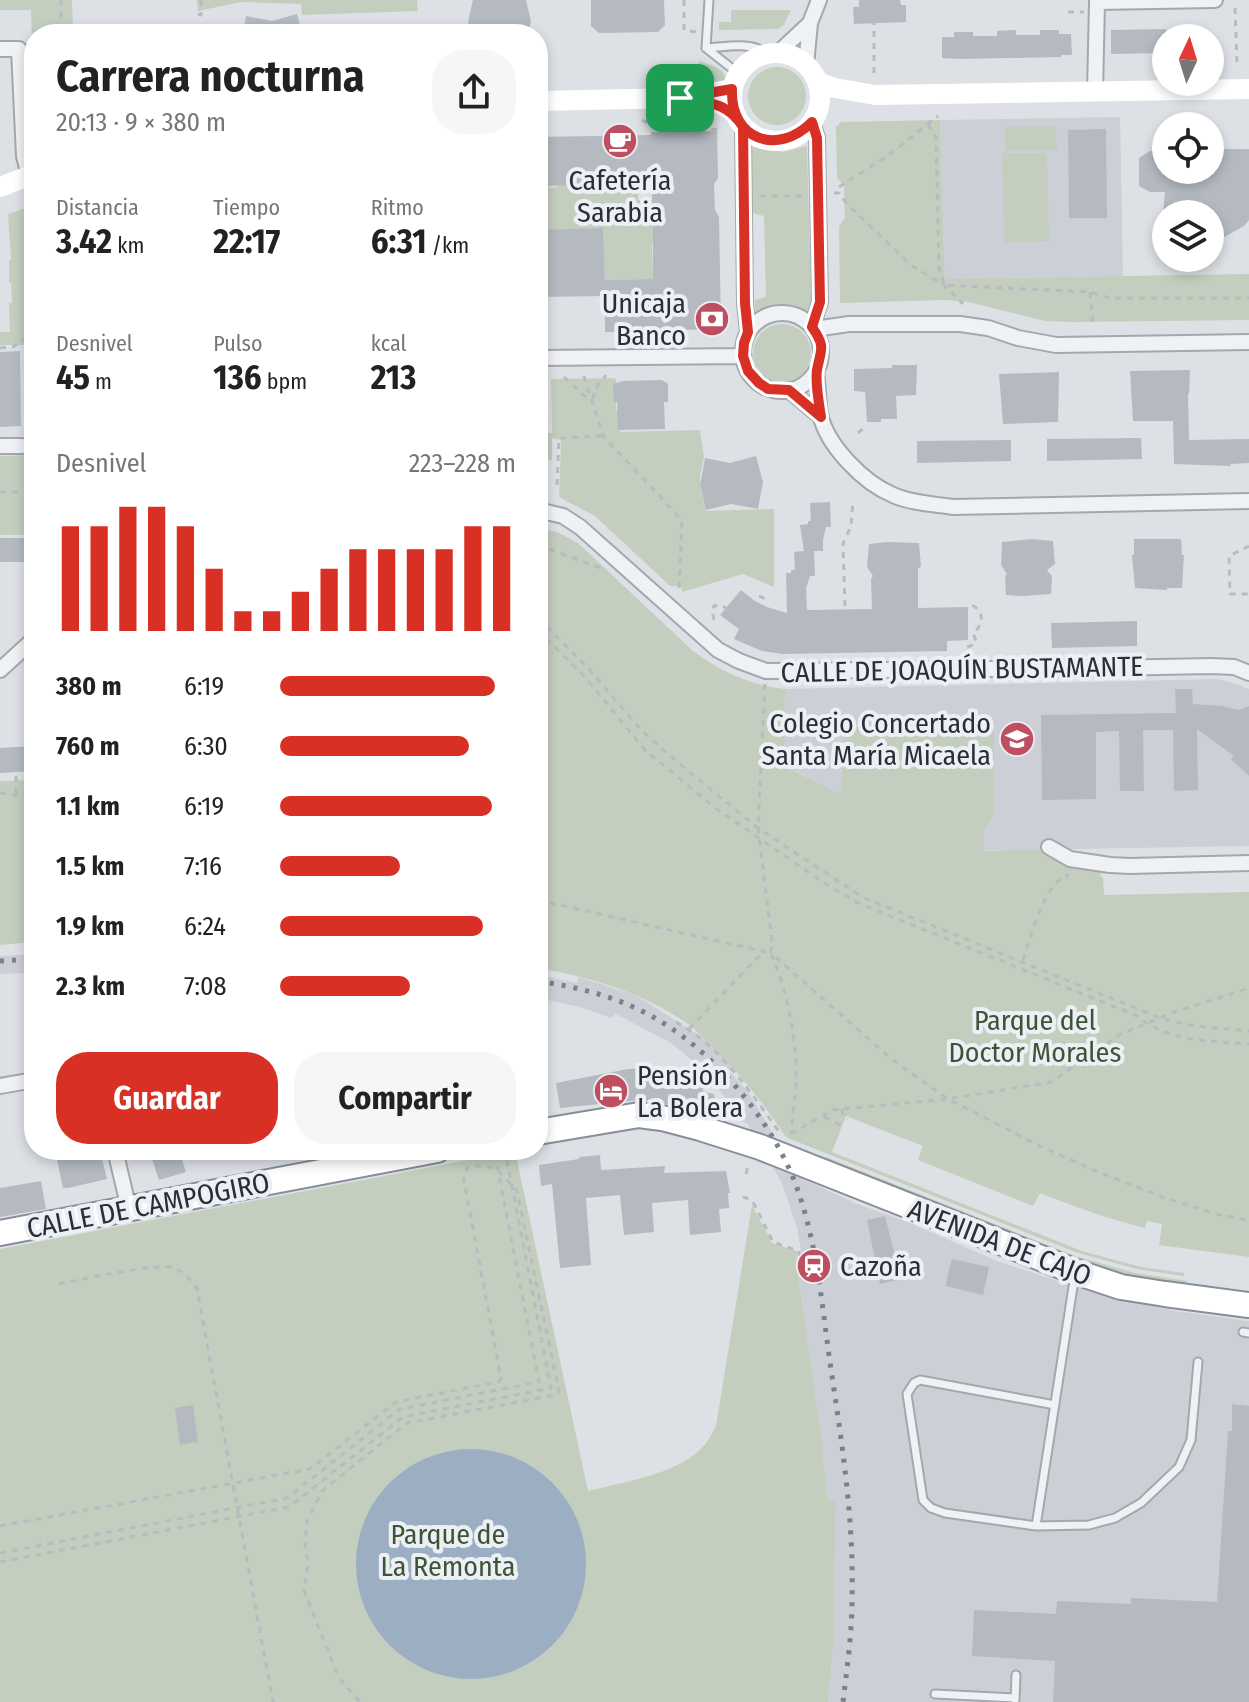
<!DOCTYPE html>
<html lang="es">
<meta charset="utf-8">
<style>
body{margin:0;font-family:"Fira Sans Condensed",sans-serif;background:#f6f6f6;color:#222;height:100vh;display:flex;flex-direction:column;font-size:30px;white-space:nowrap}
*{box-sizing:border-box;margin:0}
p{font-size:26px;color:#767676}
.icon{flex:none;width:44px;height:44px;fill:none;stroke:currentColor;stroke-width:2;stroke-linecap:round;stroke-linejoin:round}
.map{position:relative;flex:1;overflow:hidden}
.drawer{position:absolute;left:24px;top:24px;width:524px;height:1136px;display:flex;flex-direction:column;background:#fff;border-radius:32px;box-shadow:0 4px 12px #0003}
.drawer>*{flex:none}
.needle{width:52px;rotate:4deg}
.fabs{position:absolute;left:1152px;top:24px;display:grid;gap:16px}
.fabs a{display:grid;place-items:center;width:72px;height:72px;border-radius:50%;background:#fff;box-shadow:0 4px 12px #0003;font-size:40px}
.pin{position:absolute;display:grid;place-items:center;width:68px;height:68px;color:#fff;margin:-34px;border-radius:16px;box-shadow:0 4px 12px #0006}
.round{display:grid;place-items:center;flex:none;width:84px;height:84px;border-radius:32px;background:#f6f6f6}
.headline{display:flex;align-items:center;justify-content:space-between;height:136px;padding:0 32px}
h1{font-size:44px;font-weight:700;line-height:60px}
.metrics{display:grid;grid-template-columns:repeat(3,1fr);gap:12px;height:136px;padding:8px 32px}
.metrics div{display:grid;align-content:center}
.metrics b{font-size:34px;font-weight:700}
.metrics small{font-size:22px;font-weight:400}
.metrics p{font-size:22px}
.chart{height:224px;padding:16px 32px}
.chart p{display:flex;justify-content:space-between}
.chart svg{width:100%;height:144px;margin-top:8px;stroke:#d93025;stroke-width:6}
.action{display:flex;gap:16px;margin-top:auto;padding:16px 32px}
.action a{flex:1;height:92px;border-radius:32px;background:#d93025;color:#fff;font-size:32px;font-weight:700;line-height:92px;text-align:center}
.action a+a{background:#f6f6f6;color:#222}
ul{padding:0 32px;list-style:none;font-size:26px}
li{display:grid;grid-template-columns:128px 96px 1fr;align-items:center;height:60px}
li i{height:20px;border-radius:10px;background:#d93025}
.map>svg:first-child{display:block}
.built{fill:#ccd0d6}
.green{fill:#c3cebf}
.water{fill:#9cafc2}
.building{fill:#b5bac1}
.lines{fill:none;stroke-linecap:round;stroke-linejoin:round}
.service-casing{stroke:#a3a8ae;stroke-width:11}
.minor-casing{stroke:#a3a8ae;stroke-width:18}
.trunk-casing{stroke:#878e9a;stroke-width:28}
.path{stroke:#b8bbc0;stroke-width:3;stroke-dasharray:6 6;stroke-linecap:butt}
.service{stroke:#eff1f4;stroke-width:7}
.minor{stroke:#eff1f4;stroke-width:14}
.secondary{stroke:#fff;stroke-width:20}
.trunk{stroke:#fff;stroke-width:24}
.rail{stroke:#79818d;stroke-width:5;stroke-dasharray:4 8;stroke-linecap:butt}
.route-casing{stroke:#fff;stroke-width:16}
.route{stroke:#d93025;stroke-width:10}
.labels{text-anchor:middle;stroke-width:8;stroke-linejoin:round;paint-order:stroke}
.poi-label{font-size:28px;fill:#292f3a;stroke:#eceff3;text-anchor:end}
.street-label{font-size:28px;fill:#292f3a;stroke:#eceff3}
.park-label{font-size:28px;fill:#3d5438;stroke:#eceff3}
</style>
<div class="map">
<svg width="1249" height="1702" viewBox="0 0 1249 1702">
<rect width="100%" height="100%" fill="#dde1e5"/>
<!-- built -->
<path class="built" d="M 1120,117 L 1123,276 L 945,279 L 940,120 Z
M 1216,679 L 1231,682 L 1249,689 L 1249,846 L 964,851 L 783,767 L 785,689 Z
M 34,954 L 34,973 L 0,974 L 0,956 Z
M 538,975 L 577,983 L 579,977 L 635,995 L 705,1039 L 732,1065 L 729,1071 L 748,1092 L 799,1177 L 857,1204 L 908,1222 L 997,1261 L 1088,1291 L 1175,1311 L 1249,1321 L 1249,1702 L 828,1702 L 833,1651 L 836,1501 L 827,1501 L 822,1441 L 796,1258 L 802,1255 L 797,1228 L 782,1183 L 747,1123 L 742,1122 L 734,1109 L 702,1068 L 671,1043 L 616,1014 L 611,1018 L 580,1007 L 538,998 Z"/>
<!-- green -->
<path class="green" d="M 0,0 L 72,0 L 73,34 L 34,34 L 34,119 L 31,10 L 0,10 Z
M 197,0 L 417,0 L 418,11 L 302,15 L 301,4 L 241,2 L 198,11 Z
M 731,10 L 791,10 L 784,25 L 778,29 L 719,30 L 719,22 L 731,22 Z
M 699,61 C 709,65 725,67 726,80 L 718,84 L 665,84 L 665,80 L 689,78 L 696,71 Z
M748 96a29 29 0 1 1 58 0a29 29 0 1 1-58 0Z
M 940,120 L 945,279 L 1249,274 L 1249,320 L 1073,322 L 1045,321 L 968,302 L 945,300 L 840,303 L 839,226 L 845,218 L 844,186 L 837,178 L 836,127 L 841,122 Z
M 1056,126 L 1057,150 L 1005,151 L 1005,127 Z
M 759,146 L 783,152 L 807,146 L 811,301 L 811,306 L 808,311 C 799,311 790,307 781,308 C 771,308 764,313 755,311 L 755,300 L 766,297 L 764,216 L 752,213 L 751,148 Z
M 1002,153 L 1047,153 L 1049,241 L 1004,242 Z
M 638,184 L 638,200 L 652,200 L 719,242 L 652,243 L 653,279 L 605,280 L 603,229 L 538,230 L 538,186 L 549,185 L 550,188 L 557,187 L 558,185 L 587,185 L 588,188 L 617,188 Z
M 34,205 L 34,535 L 0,535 L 0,456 L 29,455 L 29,345 L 0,345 L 0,332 L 10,332 L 9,303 L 12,303 L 11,283 L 9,282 L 9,260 L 11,260 L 8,214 Z
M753 353a29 29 0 1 1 58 0a29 29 0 1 1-58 0Z
M 613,378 L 616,379 L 616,410 L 620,411 L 620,432 L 700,430 L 704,457 L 700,476 L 700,486 L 706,511 L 774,509 L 774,587 L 743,574 L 682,592 L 681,586 L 670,586 L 595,516 L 559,497 L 561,440 L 552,438 L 552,460 L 538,460 L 538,434 L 552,433 L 551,379 Z
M 538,527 L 559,533 L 578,543 L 693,651 C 722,672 749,685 785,689 L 784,767 L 841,794 L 845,727 L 994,728 L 994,813 L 984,831 L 984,851 L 1043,849 L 1100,869 L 1101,877 L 1103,877 L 1104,895 L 1249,892 L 1249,1257 L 1159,1245 L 1162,1224 L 1147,1221 L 1145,1228 C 1109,1219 1075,1207 1040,1193 L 1033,1206 L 918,1160 L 923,1146 L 846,1116 L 832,1152 L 1082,1251 L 1141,1267 L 1184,1273 L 1184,1276 L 1137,1269 L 1078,1253 L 790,1139 L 785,1136 C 763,1102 739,1073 710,1045 C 703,1038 696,1030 688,1024 C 644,993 590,977 538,968 Z
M 34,780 L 34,942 L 0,945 L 0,781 Z
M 515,1151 L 588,1491 C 623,1482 683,1474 706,1443 C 710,1438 713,1431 716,1426 L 752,1205 L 772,1243 L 799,1252 L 796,1259 L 822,1441 L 827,1500 L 836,1501 L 833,1651 L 828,1702 L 0,1702 L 0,1249 Z
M 826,1157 L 1075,1256 L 1135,1273 L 1188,1281 L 1183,1285 L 1143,1280 L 1089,1266 L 821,1159 Z"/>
<!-- water -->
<path class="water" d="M356 1564a115 115 0 1 1 230 0a115 115 0 1 1-230 0Z"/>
<!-- building -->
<path class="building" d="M 473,0 L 526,0 L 531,21 L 528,34 L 471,34 L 468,22 Z
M 591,0 L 664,0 L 665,25 L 658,32 L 599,33 L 591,26 Z
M 859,0 L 900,0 L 901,5 L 906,5 L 906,22 L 854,24 L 853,7 L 859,7 Z
M 297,14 L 302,32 L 294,34 L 243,34 L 246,16 L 272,21 Z
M 1166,29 L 1166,53 L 1111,54 L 1111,30 Z
M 1016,30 L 1016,35 L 1040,35 L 1040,30 L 1059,30 L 1059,34 L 1071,34 L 1072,55 L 1061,55 L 1061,57 L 962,59 L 942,58 L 942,37 L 954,37 L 954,32 L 973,32 L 973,36 L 997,36 L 997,31 Z
M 1210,128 L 1224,149 L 1249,149 L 1249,220 L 1244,226 L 1210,245 L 1210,214 L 1163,214 L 1165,192 L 1150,192 L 1139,186 L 1139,158 L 1150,151 L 1166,151 L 1166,170 L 1210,170 Z
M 1106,129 L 1107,218 L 1069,218 L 1068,130 Z
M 717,131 L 718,178 L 714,184 L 715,210 L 719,217 L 721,329 L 605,332 L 605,296 L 538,297 L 538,230 L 603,228 L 605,280 L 653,279 L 653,243 L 652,187 L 617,188 L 587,188 L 587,185 L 538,186 L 538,137 L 651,135 L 651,132 Z
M 20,351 L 21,426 L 0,427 L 0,352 Z
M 892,365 L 917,365 L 916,395 L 896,396 L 897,419 L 881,419 L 881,422 L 867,422 L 865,392 L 854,391 L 854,369 L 892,368 Z
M 1190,370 L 1189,394 L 1188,394 L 1189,440 L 1249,439 L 1249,463 L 1230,464 L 1231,466 L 1174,464 L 1173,421 L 1133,421 L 1130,371 Z
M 1059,372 L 1058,422 L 1003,424 L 999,374 Z
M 662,380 L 668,384 L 668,402 L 664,402 L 665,429 L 618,430 L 617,402 L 614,402 L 613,384 L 623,381 Z
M 1141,438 L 1142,459 L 1047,461 L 1047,439 Z
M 1011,440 L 1011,461 L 917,463 L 917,441 Z
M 756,456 L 763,482 L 758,509 L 731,504 L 706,510 L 700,485 L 705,458 L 730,463 Z
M 830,502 L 831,527 L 826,527 L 823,540 L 823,551 L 814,551 L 815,576 L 810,576 L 806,588 L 807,610 L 872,609 L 871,579 L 873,576 L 867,567 L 869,544 L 887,542 L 919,543 L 921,566 L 918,569 L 918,608 L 968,607 L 968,640 L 947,641 L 947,651 L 783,654 L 762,651 L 734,639 L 739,629 L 720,615 L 741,590 L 755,601 L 767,607 L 787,613 L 786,573 L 791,573 L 791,570 L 795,570 L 794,552 L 804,551 L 800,525 L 808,524 L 808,521 L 811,521 L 810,503 Z
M 0,538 L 34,538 L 34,562 L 0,562 Z
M 1032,539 L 1053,541 L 1055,564 L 1047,570 L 1052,576 L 1051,594 L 1022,596 L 1006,595 L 1005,576 L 1007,574 L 1001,565 L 1002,542 Z
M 1134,539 L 1181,539 L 1182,555 L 1184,555 L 1182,588 L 1167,588 L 1167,590 L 1135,588 L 1132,555 L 1134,555 Z
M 1137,621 L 1137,646 L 1052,648 L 1051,623 Z
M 1175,689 L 1192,689 L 1193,704 L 1222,706 L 1238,710 L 1249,706 L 1249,776 L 1231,759 L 1234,756 L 1197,729 L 1198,790 L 1174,791 L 1173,730 L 1143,730 L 1144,791 L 1120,791 L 1119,731 L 1096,732 L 1096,799 L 1042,800 L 1041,715 L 1176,713 Z
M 34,746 L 34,771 L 0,773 L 0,748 Z
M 661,1068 L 706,1080 L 703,1091 L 713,1094 L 721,1107 L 697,1112 L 657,1102 L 640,1100 L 560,1108 L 556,1083 L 628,1069 Z
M 55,1150 L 100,1150 L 107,1179 L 68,1188 L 63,1188 Z
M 149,1150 L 179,1150 L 186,1172 L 159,1180 Z
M 600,1155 L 601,1170 L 665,1166 L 664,1173 L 726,1171 L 730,1193 L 728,1193 L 729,1208 L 719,1209 L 721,1232 L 690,1235 L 688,1200 L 652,1203 L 654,1232 L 624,1235 L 620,1195 L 586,1198 L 591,1265 L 560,1268 L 552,1184 L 541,1186 L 539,1165 L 579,1159 L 579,1157 Z
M 41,1181 L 46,1209 L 0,1217 L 0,1188 Z
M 885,1216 L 901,1279 L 880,1284 L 867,1220 Z
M 952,1259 L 989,1267 L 983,1295 L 946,1286 L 947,1278 Z
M 1232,1404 L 1249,1406 L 1249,1702 L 1053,1702 L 1055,1661 L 972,1656 L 974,1610 L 1056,1614 L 1057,1601 L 1131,1604 L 1131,1598 L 1217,1602 L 1228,1431 L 1232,1431 Z
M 193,1405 L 198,1442 L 180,1445 L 175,1408 Z"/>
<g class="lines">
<!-- service casing -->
<g class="service-casing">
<path id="service" d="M 706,48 C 726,47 751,41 768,54
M 706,48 L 709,0
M 706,48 L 739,74
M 1243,1332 L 1249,1333
M 1055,1405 L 920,1380 L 914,1383 L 907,1394 L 923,1500 L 931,1508 L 945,1513 L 1036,1526 L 1089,1525 L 1115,1518 L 1141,1503 L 1179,1467 L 1191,1440 L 1198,1362
M 1036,1526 L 1075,1274
M 935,1694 L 1015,1698
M 1015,1700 L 1016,1675"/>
</g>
<!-- minor casing -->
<g class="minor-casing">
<path id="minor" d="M 0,49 L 19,49 L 24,156 L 29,176
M 778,53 L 810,23
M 806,65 L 810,23 L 819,0
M 1095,92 L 1097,2 L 1215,0
M 812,122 L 817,138 L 820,302 L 812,327
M 743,127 L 745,303 L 748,332
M743 352a39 39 0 1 1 78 0a39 39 0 1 1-78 0Z
M 814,329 L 849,324 L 960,324 L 988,328 L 1018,338 L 1056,345 L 1249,342
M 538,358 L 743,356
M 816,371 C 818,385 818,400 820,414 C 827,446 864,483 893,495 C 911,503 933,504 953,507 L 1249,501
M 789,390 L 821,417
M 0,446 L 22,446
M 538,510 L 563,516 L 580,527 L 718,650 L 739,661 L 766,671 L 1108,668 L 1211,666 L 1234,667 L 1249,673
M 0,670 L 34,639
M 1049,847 L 1070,859 L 1110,865 L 1130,866 L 1249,863
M 0,1086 L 34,1080
M 115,1150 L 129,1209"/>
</g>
<!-- trunk casing -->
<g class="trunk-casing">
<path id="trunk" d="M 538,1132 L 639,1115 L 662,1118 L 700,1128 L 760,1147 L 1076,1272 L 1121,1287 L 1165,1294 L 1249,1305
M 0,1233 L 437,1150"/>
</g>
<!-- path -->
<path class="path" d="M 61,0 L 61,34
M 684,0 L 684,30 L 696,32
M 1235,8 L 1237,66
M 1068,12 L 1084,12
M 198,14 L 201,15 L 201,0
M 874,73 L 874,23
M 642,120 L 664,131 L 723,129
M 1205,123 L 1206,111
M 928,124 L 936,138 L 939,267 L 944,285 L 1090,292 L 1109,298 L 1249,298
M 1199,126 L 1212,125 L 1216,129 L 1210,132
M 839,187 L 889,155 L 938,116
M 834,193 L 839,193 L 846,203 L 912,266 L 944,285 L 963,304
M 760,196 L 804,196
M 1090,292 L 1093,324
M 0,348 L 13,347 L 34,332
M 584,376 L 603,436 L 682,520 L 679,592
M 564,377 L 589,400
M 593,399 L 595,389 L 606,375
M 858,433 L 864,428
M 557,485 L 559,438 L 603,436
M 0,492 L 34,492
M 538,545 L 606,570
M 1249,546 L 1229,556 L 1230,594 L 1249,594
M 759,596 L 768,600
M 845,606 L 843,544 L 851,526 L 853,501
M 538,618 L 589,669 L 642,731 L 682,766 L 758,828 L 862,897 L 1160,1018 C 1188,1027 1219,1028 1249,1031
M 714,620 L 712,611 L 714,606 L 720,605 L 726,608
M 538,630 L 585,677 L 645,750 L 714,807 L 821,881 L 858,903 L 1137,1016 C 1167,1042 1211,1041 1249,1044
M 967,647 L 973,645 L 976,641 L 973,633 C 985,624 984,610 970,604
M 765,684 L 758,828 L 772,941 L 771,953 L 890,1058 L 948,1099 L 1040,1146 L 1098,1172 L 1165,1198 L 1220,1215 L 1249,1220
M 16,776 L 16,795
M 0,793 L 34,798
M 538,900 L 771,953 C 786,989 794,1025 796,1064 C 797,1087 793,1111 791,1134
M 1023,960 C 1031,937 1044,881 1069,875
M 676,1022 C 719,1045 752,1094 780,1133
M 689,1029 L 764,951
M 842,1109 L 843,1115 L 848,1119
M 824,1117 L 842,1126
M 791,1134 L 833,1110 L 948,1099 L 1051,1082 L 1119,1035 L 1172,1013 L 1249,988
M 746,1174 L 749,1162
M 743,1197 L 752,1200 L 773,1242 L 799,1251 L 800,1256
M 59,1284 C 80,1280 157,1262 174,1268 C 185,1272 190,1280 197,1289 L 273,1702
M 0,1526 L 310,1469 L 396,1402 L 498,1382 L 501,1378 L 463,1175 L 468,1167 C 498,1164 498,1171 517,1191 L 559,1391 L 555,1395 L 407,1423 L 322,1491 L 307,1521 L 305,1546 L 308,1562 L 304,1591 L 339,1678 L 360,1702
M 0,1553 L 287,1498 L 400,1409 L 539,1382 L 494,1150
M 0,1562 L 289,1507 L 403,1417 L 551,1388 L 505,1150"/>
<!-- service -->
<use href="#service" class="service"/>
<!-- minor -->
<use href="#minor" class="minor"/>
<!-- secondary -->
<path class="secondary" d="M732 97a44 44 0 1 1 88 0a44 44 0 1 1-88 0Z
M 817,82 L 835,88 L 875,95 L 1249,89
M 538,101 L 680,98 L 732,89
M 0,187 L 34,174"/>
<!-- trunk -->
<use href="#trunk" class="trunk"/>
<!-- rail -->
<path class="rail" d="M 0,961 L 34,959
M 538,981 C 570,986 602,993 631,1006 C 701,1036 766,1110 794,1180 C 818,1241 822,1311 832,1376 C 843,1450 854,1524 852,1599 C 852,1634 847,1668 843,1702"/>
</g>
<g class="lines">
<!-- route casing -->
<g class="route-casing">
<path id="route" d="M 680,98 C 707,103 727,101 743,127 L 745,303 L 748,332 L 744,343 L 743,356 L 748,371 L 759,383 L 768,389 L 789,390 L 821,417 C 819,404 815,382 817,370 C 821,349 826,347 812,327 L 820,302 L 817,138 L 812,122 C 777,157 730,139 732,89 L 680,98"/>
</g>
<!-- route -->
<use href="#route" class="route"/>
</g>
<!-- icons -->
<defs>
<g id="cafe-disc" transform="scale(1.8)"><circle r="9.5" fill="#bd4f61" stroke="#eceff3"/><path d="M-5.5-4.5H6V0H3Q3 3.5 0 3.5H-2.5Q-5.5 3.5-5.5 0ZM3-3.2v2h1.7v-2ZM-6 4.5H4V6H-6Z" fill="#fff"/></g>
<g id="bank-disc" transform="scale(1.8)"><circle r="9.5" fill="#bd4f61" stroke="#eceff3"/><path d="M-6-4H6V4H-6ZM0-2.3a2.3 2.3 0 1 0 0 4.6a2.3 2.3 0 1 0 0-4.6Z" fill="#fff"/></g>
<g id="school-disc" transform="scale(1.8)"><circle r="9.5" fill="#bd4f61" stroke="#eceff3"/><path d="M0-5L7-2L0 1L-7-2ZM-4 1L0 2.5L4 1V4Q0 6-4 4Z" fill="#fff"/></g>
<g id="hotel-disc" transform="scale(1.8)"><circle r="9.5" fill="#bd4f61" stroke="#eceff3"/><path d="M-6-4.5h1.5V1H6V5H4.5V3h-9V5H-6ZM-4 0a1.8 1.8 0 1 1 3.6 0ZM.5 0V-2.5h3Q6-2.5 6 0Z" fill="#fff"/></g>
<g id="station-disc" transform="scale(1.8)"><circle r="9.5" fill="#bd4f61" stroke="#eceff3"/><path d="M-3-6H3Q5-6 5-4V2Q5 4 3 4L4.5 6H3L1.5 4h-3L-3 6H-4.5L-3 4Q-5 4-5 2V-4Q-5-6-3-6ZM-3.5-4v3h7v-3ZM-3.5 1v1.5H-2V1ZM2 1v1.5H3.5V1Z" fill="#fff"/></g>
</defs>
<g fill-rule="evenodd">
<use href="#cafe-disc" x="620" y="141"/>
<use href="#bank-disc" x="712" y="319"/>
<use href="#school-disc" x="1017" y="739"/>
<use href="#hotel-disc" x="611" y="1091"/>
<use href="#station-disc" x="814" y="1266"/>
</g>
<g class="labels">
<!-- poi labels -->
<g class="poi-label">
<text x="620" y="190" text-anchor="middle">Cafetería<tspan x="620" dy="32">Sarabia</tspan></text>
<text x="686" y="313">Unicaja<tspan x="686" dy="32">Banco</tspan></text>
<text x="991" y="733">Colegio Concertado<tspan x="991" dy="32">Santa María Micaela</tspan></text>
<text x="637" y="1085" text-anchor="start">Pensión<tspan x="637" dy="32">La Bolera</tspan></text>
<text x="840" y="1276" text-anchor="start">Cazoña</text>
</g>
<!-- street labels -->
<g class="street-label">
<text transform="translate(962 669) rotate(-1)" y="10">CALLE DE JOAQUÍN BUSTAMANTE</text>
<text transform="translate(148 1205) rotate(-11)" y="10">CALLE DE CAMPOGIRO</text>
<text transform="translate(1000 1242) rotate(21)" y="10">AVENIDA DE CAJO</text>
</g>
<!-- park labels -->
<g class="park-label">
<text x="1035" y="1030">Parque del<tspan x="1035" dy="32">Doctor Morales</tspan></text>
<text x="448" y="1544">Parque de<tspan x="448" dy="32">La Remonta</tspan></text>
</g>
</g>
</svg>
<div class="fabs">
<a><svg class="needle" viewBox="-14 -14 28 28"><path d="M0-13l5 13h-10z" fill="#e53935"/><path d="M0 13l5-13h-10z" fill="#767676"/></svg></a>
<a><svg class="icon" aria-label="locate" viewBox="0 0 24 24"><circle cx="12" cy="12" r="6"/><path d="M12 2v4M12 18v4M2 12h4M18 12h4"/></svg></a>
<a><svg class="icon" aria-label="layers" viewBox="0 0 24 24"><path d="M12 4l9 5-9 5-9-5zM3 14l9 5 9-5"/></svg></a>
</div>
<div class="pin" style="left:680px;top:98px;background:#1e9e55"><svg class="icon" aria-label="arrive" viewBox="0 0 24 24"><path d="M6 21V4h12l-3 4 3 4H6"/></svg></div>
<section class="drawer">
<div class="headline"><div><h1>Carrera nocturna</h1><p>20:13 · 9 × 380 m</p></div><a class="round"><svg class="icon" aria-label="share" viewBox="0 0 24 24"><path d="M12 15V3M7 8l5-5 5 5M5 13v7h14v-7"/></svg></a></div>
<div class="metrics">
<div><p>Distancia</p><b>3.42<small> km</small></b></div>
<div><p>Tiempo</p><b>22:17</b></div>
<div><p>Ritmo</p><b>6:31<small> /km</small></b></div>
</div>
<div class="metrics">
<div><p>Desnivel</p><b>45<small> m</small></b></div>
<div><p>Pulso</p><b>136<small> bpm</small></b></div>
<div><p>kcal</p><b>213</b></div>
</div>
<div class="chart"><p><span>Desnivel</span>223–228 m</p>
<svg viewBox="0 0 160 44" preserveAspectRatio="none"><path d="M5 44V12M15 44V12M25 44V6M35 44V6M45 44V12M55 44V25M65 44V38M75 44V38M85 44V32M95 44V25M105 44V19M115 44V19M125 44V19M135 44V19M145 44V12M155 44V12"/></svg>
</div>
<ul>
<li><b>380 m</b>6:19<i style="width:91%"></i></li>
<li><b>760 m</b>6:30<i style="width:80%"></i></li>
<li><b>1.1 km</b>6:19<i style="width:90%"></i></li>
<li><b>1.5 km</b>7:16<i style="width:51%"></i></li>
<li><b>1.9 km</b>6:24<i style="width:86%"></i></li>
<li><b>2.3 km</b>7:08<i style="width:55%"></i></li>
</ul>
<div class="action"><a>Guardar</a><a>Compartir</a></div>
</section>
</div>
